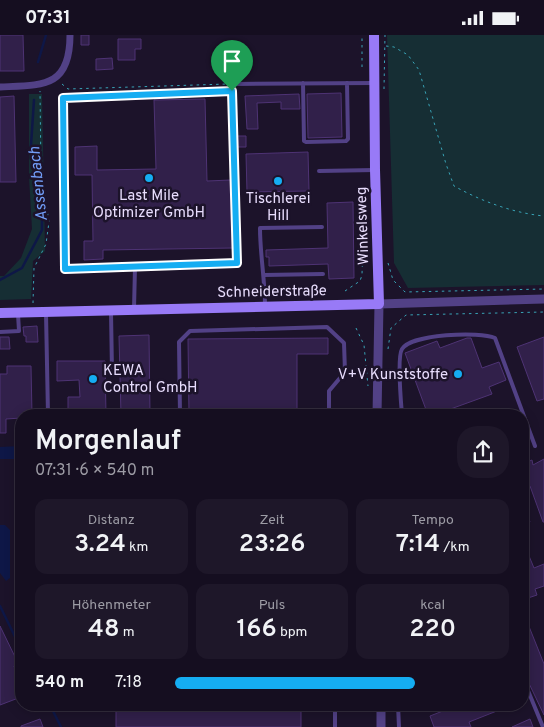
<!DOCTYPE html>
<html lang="de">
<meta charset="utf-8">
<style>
body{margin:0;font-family:Overpass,sans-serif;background:#1e1729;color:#f1f3f6;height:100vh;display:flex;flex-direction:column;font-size:19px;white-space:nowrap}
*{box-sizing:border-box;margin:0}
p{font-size:16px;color:#9d9ca5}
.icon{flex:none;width:28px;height:28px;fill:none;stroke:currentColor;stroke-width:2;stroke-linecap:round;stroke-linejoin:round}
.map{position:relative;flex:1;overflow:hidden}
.drawer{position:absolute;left:15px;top:374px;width:514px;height:302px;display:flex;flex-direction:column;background:#150e20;border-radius:20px;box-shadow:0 2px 12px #0003,0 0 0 1px #342e3e}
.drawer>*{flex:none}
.pin{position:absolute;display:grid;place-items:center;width:42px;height:42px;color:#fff;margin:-51px -21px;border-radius:50% 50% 50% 0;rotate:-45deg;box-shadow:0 0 5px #0007}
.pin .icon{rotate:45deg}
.round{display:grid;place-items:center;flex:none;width:52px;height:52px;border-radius:20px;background:#1e1729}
.summary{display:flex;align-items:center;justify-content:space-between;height:85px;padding:0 20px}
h1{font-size:28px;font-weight:600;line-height:38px}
.metrics{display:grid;grid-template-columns:repeat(3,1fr);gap:8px;height:85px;padding:5px 20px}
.metrics div{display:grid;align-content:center;border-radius:12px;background:#1e1729;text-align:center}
.metrics b{font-size:25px;font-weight:600}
.metrics small{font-size:14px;font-weight:400}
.metrics p{font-size:14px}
ul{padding:0 20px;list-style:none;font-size:16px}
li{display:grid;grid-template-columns:80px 60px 1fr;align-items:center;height:38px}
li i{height:12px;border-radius:6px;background:#15adf2}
.status{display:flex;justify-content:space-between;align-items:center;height:35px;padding:0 25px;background:#150e20;direction:ltr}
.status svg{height:14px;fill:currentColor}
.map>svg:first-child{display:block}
.green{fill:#162e34}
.water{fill:#0e1747}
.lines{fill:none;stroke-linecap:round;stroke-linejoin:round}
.stream{stroke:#0e1747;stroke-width:2.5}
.building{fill:#31204a;stroke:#4e3374}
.path{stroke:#38a3b6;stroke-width:1;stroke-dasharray:2.5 4;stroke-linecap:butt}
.service{stroke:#524186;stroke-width:4}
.minor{stroke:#524186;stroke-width:7}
.tertiary{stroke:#524186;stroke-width:9}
.secondary{stroke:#987af7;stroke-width:10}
.route-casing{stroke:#fff;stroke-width:10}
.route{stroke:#15adf2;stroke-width:6}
.poi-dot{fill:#15adf2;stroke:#1c132a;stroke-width:2}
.labels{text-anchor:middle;stroke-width:5;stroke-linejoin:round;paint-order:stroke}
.poi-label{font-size:15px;fill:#e8ddfd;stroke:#1c132a}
.street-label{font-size:15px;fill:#e8ddfd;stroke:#1c132a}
.water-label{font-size:16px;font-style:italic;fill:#729df7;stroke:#1c132a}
</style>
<div class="status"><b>07:31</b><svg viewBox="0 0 49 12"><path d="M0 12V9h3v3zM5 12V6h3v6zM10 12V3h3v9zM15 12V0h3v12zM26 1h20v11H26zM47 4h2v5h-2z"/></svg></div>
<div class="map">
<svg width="544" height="692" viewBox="0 0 544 692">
<rect width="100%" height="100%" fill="#1c132a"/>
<!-- green -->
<path class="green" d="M 387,0 L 544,0 L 544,250 L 408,253 L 394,228 Z
M 29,59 L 42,59 L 45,216 L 33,226 L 31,264 L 0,265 L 0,241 L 4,241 L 21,223 L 32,194 L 29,142 Z"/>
<!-- water -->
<path class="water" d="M 21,411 L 21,424 L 0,424 L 0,412 Z
M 0,490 L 5,490 L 10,495 L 10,543 L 6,546 L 0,538 Z"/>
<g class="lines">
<!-- stream -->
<path class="stream" d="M 38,27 L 46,0
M 0,245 L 22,233 L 42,195 L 42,176 L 36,151 L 31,110 L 34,65
M 0,571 L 21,614
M 50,670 L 61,692"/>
</g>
<!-- building -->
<path class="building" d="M 0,0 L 23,0 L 24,36 L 0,36 Z
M 81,0 L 89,0 L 89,10 L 81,10 Z
M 118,4 L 141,4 L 141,14 L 135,14 L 135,25 L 118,25 Z
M 246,16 L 247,31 L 239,32 L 238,17 Z
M 112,23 L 113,34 L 96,35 L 96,24 Z
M 341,58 L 342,102 L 308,103 L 307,59 Z
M 299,59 L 300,74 L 281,74 L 281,67 L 257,68 L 258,94 L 247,94 L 245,61 Z
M 14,61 L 16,147 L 0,147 L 0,62 Z
M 205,64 L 207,146 L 231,145 L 233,213 L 103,215 L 103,224 L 84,225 L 84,206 L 93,206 L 92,140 L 75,140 L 75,112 L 97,111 L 97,135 L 156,134 L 154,65 Z
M 237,101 L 246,101 L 246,112 L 237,112 Z
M 308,117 L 309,156 L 247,157 L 246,119 Z
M 353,167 L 354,243 L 329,244 L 328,229 L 269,231 L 269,222 L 266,222 L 266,215 L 328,213 L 327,168 Z
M 37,291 L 38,307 L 26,307 L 26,301 L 24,301 L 23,292 Z
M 149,300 L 150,380 L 121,380 L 119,301 Z
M 0,302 L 9,302 L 10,314 L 0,314 Z
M 544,302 L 544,364 L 537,366 L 517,312 Z
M 328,303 L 328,319 L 297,319 L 297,380 L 189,380 L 188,304 Z
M 467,303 L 471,303 L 482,333 L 499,327 L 506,345 L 489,352 L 492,359 L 434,380 L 428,380 L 405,318 L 437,306 L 440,313 Z
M 57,326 L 105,326 L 106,380 L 68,380 L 68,362 L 80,362 L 79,345 L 57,346 Z
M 7,331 L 31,331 L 32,380 L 21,380 L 21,383 L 6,384 L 6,398 L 0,398 L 0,339 L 7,339 Z
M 544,424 L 544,487 L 543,487 L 530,451 L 522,454 L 522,429 L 532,425 L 533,430 Z
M 522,469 L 530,487 L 522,490 Z
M 522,504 L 534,533 L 544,529 L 544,551 L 535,554 L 537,560 L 522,565 Z
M 522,574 L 544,629 L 544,680 L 525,640 L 522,637 Z
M 0,591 L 18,628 L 14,631 L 21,653 L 21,662 L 0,670 Z
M 116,670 L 301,670 L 301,692 L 116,692 Z
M 446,670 L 512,670 L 469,687 L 471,692 L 434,692 L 430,681 L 448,674 Z
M 40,684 L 43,692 L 21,692 L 21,691 Z
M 530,684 L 533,692 L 512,692 Z"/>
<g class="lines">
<!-- path -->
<path class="path" d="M 386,11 L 394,12 L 408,20 L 419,35 L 446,129 L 454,151 C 481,166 513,178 544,181
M 362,32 L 362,0
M 62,49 L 68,54 L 228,49
M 384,54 L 385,0
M 388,228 L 393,245 L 405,257 L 544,254
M 345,256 L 360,246 L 362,240 L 363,197 L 366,176
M 33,268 L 34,233 L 46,209 L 49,187 L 41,137 L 40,56
M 356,293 L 364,310 L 368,351
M 388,314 L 391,293 L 406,280 L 544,277"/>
<!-- service -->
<path class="service" d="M 303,48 L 304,106 L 306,107 L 346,106 L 348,104 L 347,48
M 234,49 L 374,48
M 319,136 L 375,135
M 264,240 L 323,239
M 265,271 C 265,245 260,219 260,193 L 322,192
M 134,274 L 135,232 L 237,228 L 232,56 L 63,63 L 65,234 L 135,232
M 111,277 L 112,337
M 46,278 L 48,380
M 0,297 L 19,296 L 18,279
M 180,380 L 179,307 L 190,296 L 327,292 L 344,308 L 345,337 L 329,356 L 329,380
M 402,380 C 401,368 397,322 402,314 C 411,299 480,296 495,303 L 535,411
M 522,641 L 543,692
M 335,670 L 335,692
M 398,670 L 399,692"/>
<!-- minor -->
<path class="minor" d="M 0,52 C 43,50 70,53 70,0"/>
<!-- tertiary -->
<path class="tertiary" d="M 377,380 L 379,269 L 544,264
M 381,670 L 381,692"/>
<!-- secondary -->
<path class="secondary" d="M 0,278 L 379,269 L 375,135 L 374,0"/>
</g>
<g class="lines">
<!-- route casing -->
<g class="route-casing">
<path id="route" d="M 232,56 L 237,228 L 65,234 L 63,63 Z"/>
</g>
<!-- route -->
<use href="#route" class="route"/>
</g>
<!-- markers -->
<g class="poi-dot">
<circle cx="149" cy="143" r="5"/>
<circle cx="278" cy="146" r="5"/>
<circle cx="458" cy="339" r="5"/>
<circle cx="93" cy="344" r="5"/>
</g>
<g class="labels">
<!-- poi labels -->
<g class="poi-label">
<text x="149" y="165">Last Mile<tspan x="149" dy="17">Optimizer GmbH</tspan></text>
<text x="278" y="168">Tischlerei<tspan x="278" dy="17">Hill</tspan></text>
<text x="103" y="340" text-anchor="start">KEWA<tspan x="103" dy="17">Control GmbH</tspan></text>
<text x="448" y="344" text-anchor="end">V+V Kunststoffe</text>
</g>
<!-- street labels -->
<g class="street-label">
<text transform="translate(362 191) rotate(-92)" y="5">Winkelsweg</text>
<text transform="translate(272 256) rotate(-1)" y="5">Schneiderstraße</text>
</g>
<!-- water labels -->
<g class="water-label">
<text transform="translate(37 149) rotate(-96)" y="6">Assenbach</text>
</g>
</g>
</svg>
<div class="pin" style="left:232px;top:56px;background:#1e9e55"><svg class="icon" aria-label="arrive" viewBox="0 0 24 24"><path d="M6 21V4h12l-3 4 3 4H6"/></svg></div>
<section class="drawer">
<div class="summary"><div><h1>Morgenlauf</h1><p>07:31 · 6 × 540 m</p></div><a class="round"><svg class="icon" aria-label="share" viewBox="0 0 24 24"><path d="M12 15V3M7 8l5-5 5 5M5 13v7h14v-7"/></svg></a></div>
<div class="metrics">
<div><p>Distanz</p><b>3.24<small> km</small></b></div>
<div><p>Zeit</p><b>23:26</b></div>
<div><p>Tempo</p><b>7:14<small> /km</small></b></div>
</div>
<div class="metrics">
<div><p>Höhenmeter</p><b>48<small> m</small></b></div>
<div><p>Puls</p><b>166<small> bpm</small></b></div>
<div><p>kcal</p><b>220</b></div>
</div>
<ul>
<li><b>540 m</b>7:18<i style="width:72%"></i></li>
</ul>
</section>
</div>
